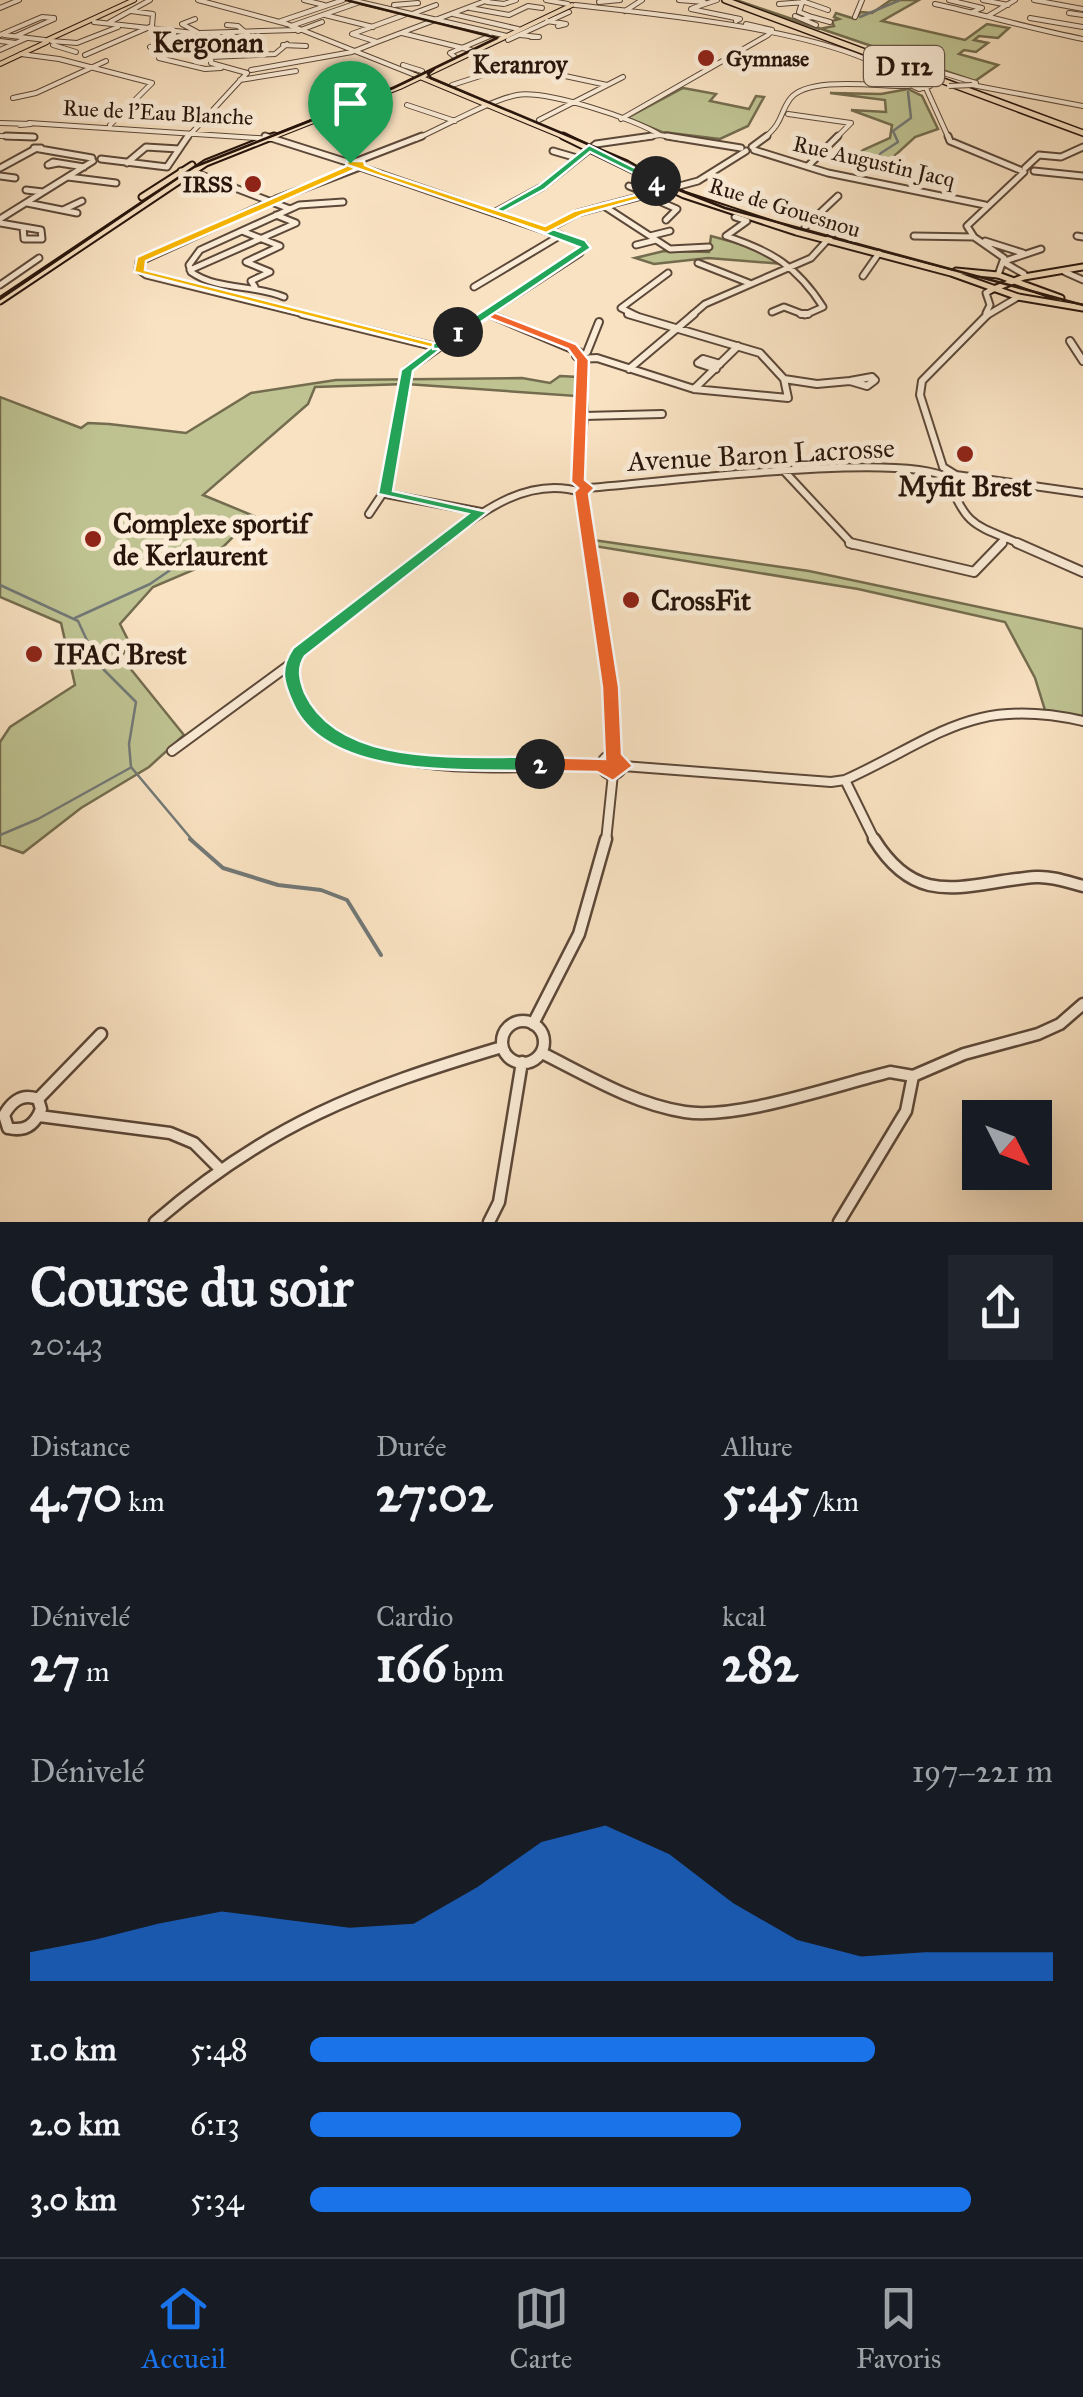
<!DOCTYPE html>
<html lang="fr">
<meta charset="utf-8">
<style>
body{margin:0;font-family:"IM FELL Great Primer",serif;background:#20242c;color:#f1f3f6;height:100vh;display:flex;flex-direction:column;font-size:38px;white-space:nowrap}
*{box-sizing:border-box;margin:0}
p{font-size:32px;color:#9ea1a6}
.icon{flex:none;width:55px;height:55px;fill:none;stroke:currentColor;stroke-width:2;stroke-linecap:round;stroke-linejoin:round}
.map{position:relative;height:1222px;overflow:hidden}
.details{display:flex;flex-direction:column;background:#171b24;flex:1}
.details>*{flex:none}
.needle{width:65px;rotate:132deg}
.controls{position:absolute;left:962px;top:1100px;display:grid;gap:20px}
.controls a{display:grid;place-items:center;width:90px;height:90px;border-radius:0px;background:#171b24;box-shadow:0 10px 40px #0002;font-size:50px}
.pin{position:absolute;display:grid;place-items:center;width:85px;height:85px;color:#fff;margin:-102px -42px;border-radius:50% 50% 50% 0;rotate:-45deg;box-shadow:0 0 10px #0007}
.pin .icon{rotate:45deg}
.km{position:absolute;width:50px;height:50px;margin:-25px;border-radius:50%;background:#222;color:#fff;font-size:28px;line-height:50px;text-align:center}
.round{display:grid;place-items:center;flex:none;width:105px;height:105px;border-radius:0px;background:#20242c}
.head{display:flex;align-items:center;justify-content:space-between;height:170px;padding:0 30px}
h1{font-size:55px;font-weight:700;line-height:75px}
.figures{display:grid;grid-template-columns:repeat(3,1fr);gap:15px;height:170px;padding:10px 30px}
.figures div{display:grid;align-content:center}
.figures b{font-size:50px;font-weight:700}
.figures small{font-size:28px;font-weight:400}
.figures p{font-size:28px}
.chart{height:280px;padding:20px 30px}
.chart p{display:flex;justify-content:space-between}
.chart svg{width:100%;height:180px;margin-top:10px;fill:#1a73e8;opacity:.7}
ul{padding:0 30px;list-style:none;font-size:32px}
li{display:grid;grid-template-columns:160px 120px 1fr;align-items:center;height:75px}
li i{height:25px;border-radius:12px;background:#1a73e8}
.dock{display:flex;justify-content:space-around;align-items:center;height:140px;border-top:2px solid #363941;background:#171b24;font-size:28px;color:#9ea1a6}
.dock a{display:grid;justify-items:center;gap:5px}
.dock .on{color:#1a73e8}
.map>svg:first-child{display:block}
.green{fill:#bfc392;stroke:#736c4e;stroke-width:2.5}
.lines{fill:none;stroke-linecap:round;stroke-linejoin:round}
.stream-far1{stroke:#727876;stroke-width:2.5}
.stream{stroke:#727876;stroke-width:4}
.minor-far4-casing{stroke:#5c4839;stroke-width:6}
.minor-far3-casing{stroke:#5c4839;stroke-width:9}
.minor-far2-casing{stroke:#5c4839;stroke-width:10}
.minor-far1-casing{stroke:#5c4839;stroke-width:12}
.minor-casing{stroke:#5c4839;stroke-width:15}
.major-far1-casing{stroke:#27140b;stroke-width:6}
.major-casing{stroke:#27140b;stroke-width:9}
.highway-casing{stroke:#27140b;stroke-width:8}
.minor-far4{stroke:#fbecd7;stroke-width:4}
.minor-far3{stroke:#fbecd7;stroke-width:5}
.minor-far2{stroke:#fbecd7;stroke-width:6}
.minor-far1{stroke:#fbecd7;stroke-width:8}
.minor{stroke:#fbecd7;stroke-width:10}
.major-far1{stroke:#f9e2c2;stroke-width:4}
.major{stroke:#f9e2c2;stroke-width:5}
.highway{stroke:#f9e2c2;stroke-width:5}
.tram{stroke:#27140b;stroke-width:2.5}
.minor-bridge-casing{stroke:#5c4839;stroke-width:6;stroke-linecap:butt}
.minor-bridge{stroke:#fbecd7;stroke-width:4}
.split-1{fill:#f5b400;stroke:#fff;stroke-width:2.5}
.split-2{fill:#f0652b;stroke:#fff;stroke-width:2.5}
.split-3{fill:#22a559;stroke:#fff;stroke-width:2.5}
.split-4{fill:#22a559;stroke:#fff;stroke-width:2.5}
.split-5{fill:#f5b400;stroke:#fff;stroke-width:2.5}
.poi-dot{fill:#8f2418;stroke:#fbecd7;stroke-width:4}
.labels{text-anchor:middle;stroke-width:10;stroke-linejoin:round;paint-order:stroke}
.far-poi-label{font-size:22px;font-weight:bold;fill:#27140b;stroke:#fbecd7;text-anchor:start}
.far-street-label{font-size:22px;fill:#27140b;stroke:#fbecd7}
.far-neighbourhood-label{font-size:25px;font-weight:bold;fill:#27140b;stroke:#fbecd7}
.shield{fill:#fbecd7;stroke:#675548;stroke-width:2.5}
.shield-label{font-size:25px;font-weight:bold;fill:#27140b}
.far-quarter-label{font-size:28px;font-weight:bold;fill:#27140b;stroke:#fbecd7}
.street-label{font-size:28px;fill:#27140b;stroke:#fbecd7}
.poi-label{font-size:28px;font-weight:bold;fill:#27140b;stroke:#fbecd7;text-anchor:start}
</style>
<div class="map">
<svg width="1083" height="1222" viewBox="0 0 1083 1222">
<rect width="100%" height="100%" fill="#f9e2c2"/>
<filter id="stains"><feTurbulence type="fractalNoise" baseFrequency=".002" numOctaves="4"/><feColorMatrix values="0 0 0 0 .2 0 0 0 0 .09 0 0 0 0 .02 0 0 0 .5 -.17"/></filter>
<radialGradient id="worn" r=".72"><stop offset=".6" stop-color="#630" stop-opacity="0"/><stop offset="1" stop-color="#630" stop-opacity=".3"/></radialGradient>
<!-- green -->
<path class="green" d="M 736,0 L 819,29 L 834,26 L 832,21 L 839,19 L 834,17 L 836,13 L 855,19 L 861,12 L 872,13 L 891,0 L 919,0 L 882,21 L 965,40 L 987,24 L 1009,28 L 998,38 L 979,36 L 974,40 L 988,43 L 976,52 L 964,50 L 959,54 L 998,65 L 975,81 Z
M 683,88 L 716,94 L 710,101 L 749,109 L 756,96 L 764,97 L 748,126 L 720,139 L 662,132 L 627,118 Z
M 908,89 L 922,96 L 938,129 L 915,137 L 890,160 L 865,159 L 860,153 L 863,150 L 890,138 L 892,125 L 851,110 L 886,112 L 885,100 L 830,93 L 881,94 Z
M 711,236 L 766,251 L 783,264 L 708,258 L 654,264 L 635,258 L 664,251 L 709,252 Z
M 560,376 L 578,377 L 576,396 L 406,384 L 315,387 L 308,404 L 203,495 L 254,516 L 205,565 L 153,587 L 120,624 L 130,644 L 121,657 L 184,735 L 149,767 L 81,808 L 23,853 L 0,845 L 0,742 L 10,727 L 75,685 L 61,623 L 0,597 L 0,397 L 81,428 L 88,423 L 109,424 L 186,433 L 251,393 L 336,380 L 522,378 L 550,383 Z
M 593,540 L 809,571 L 1083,629 L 1083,726 L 1045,710 L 1035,678 L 1005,622 L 858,589 L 594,546 Z"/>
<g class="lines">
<!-- stream-far1 -->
<path class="stream-far1" d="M 860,17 L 900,0
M 862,176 L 881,153 L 898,142 L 893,131 L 911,118 L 908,92
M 0,585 L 78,621 L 98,664 L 136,702 L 129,744 L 131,767 L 193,841
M 75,618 L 150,584 L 192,555
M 0,835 L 38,819 L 130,768"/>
<!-- stream -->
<path class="stream" d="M 190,839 L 223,868 L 278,885 L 321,890 L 347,900 L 381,955"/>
<!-- minor-far4 casing -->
<g class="minor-far4-casing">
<path id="minor-far4" d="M 198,0 L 287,24 L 415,75
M 304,0 L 324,5
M 351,0 L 507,36
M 546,0 L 568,4
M 679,0 L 704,2
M 803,0 L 799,12 L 812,17 L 803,19
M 949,0 L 982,8 L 972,12
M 983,0 L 1008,5
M 1034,0 L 1083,9
M 487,2 L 504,4 L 516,0
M 599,2 L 620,0
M 407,4 L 394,5 L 418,3
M 779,4 L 805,2 L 828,10
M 935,4 C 985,15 1032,29 1083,39
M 575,5 C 660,15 844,30 908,83
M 0,8 L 19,0
M 470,8 L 509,15
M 693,8 L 717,0
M 691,9 L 740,19 L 736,21
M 625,11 L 642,0
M 1069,13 L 1083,15
M 412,14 L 436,5
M 453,14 L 518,29
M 325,15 L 373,27
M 509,15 L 528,6 L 542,8
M 795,16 L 816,25
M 988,16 L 1015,0
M 812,17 L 830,22
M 855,17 L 862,0
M 1030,18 L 1083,27
M 195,19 L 182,24 L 197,32
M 281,21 L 343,0
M 547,21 L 560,23
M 94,22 L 194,33
M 110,22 L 150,0
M 560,23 L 566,24 L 558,26 Z
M 746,24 L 772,30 L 768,35
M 227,25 L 238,26 L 256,42
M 291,26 L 357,3
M 298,31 L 322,22
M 200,33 L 295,30
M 402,33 L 471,50
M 0,35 L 42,17 L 54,18
M 4,35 L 45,40
M 520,35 L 539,37 L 531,37
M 16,36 L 54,19
M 205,40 L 212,49 L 211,63 L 247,73
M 508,40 L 569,12
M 0,41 L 16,43
M 51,41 L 77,43 L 118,27
M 377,42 L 488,0
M 53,45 L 76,52
M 283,45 L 306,46
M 150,47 L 183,35
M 0,50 L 27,38
M 21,54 L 59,59 L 152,83 L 110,125
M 85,55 L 152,26 L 153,14 L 131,11
M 210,57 L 275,54 L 287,44
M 455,57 L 450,53 L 490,36
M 403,65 L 422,71
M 221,68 L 205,69 L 159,58 L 204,42 L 230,44
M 930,69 L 976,83
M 251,70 L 352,52 L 377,42 L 352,34 L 404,15
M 551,73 L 607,85
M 240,80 L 296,71
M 917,81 L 930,86 L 919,89 L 908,84 Z
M 452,85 L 524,62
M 972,85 L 1083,106
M 926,88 L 949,139
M 13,98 L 36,93 L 106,61
M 407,105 L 455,121
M 788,114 L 851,123 L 835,139
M 621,119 L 768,35
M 539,120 L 623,77
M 0,123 L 31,124 L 20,125
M 29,123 L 272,139
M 0,136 L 34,137
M 186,139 L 247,73
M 416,139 C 443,127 491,100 517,95 C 546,90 636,119 660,135
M 634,139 L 660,135 L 683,139
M 763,139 C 784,122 779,114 790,99 C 808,75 882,87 909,86"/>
</g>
<!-- minor-far3 casing -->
<g class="minor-far3-casing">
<path id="minor-far3" d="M 6,136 L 34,137
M 265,136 L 350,163
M 667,136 L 741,148
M 948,136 L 950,141 L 1020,170
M 752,147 L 767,136
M 41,148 L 34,148 L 92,158
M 754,150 L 828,173 L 985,205
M 553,151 L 577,158
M 101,159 L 167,167 L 188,136
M 58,163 L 48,165 L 53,162 L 84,167
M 127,163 L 146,147 L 179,149
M 352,163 L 422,136
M 808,166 L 838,136
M 0,168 L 35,149
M 1025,168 L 1039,155 L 1061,157 L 1083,147
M 181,171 L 196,173 L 290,209
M 1034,171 L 1083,176
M 0,176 L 15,178
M 68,177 L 116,183
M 629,186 L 649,194
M 26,190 L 43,192
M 645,195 L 677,209 L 666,220
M 27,203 L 77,213
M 604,206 L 670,249 L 709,247
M 65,209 L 82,201
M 494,213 L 542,187 L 596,144 L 652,136
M 735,217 L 747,221 L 726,236 C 771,251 797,266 823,307 L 805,315 L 784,307 L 772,312
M 0,219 L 93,161
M 0,223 L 41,230 L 42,239 L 24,239 L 23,227
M 805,227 L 838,196
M 546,230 L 578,213 L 698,181 L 746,151
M 242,231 L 280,246 L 246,262 L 270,272 L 251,281 L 255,287
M 650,236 L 670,231
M 914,236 L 974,237
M 1077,236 L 1083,237
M 985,241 L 1023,253
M 636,245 L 656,240
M 1005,261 L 1041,249
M 698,263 L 749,283
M 1005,263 L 1024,274
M 190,270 L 296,223 L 276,215
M 1065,272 L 1083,280
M 998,275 L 1004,258 L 974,237 L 967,226 L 1024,172
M 863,276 L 879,253
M 0,285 L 39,258
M 474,287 L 561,235
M 284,297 C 254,284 218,291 191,272 L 189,265 L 200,250 L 299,205 L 343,202
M 488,313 L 495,316
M 986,313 L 990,305 L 986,293 L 991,290
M 312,316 L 146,275 L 138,269 L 139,262 L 276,199 L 360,167 L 584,244 L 580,253 L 483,316
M 637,316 L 621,308 L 668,273
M 691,316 L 705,304 L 811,258 L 832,235
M 986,316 L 1018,297"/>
</g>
<!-- minor-far2 casing -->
<g class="minor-far2-casing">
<path id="minor-far2" d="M 302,314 L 436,347
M 489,314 L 579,352
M 801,314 L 808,314
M 1070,341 L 1083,361
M 579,352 L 576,356 L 580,359 L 597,358 L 694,389 L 788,398 L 784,379 L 760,353 L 628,314
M 587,352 L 599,322
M 629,369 L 694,314
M 716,369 L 698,363 L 703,359 L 720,364
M 872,377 L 875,380 L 867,386 L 850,381 Z
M 784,379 L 817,384 L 850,381
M 694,389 L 738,346
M 584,416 L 662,414
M 943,467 L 920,395 L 922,381 L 988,314
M 943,467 L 956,475 L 1083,493
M 785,472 L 853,545
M 948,478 C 966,528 976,525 1023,545
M 578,482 L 584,416 L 583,360
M 588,488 C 655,483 902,451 948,478
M 581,492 L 589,545
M 386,494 L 481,512
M 369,514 L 389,484 L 407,370 L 486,314
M 438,545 C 479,514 526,475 581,492 L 588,488
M 1000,545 L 1004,540"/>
</g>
<!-- minor-far1 casing -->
<g class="minor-far1-casing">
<path id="minor-far1" d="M 441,543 L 299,652 C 288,672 293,691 307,709 C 365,784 516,766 601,765
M 589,543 L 605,644 L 613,757
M 850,543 L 974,572 L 1002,543
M 1017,543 L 1083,572
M 172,751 L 292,663
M602 765a10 10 0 1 1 20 0a10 10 0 1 1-20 0Z
M 623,766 L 831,782 L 845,780 C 939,737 972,696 1083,721
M 845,780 L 875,841
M 606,841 L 613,774"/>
</g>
<!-- minor casing -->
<g class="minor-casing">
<path id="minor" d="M 874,839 C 919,912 967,882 1036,877 C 1052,876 1068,882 1083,886
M502 1042a21 21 0 1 1 42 0a21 21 0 1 1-42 0Z
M 533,1024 L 579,934 L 606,839
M 542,1053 C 588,1076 634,1104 685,1112 C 738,1120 836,1085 890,1072 L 913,1076 L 964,1054 L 1038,1034 L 1060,1024 L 1083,1004
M 38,1099 L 101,1034
M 39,1116 L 170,1133 L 194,1143 L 219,1168
M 8,1128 L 4,1115 C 12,1101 22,1093 38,1099
M 8,1128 C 25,1132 35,1125 41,1109 L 38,1099
M 155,1222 C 268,1124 361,1089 502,1047
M 489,1222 L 499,1202 L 522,1062
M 839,1222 L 906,1111 L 913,1076"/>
</g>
<!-- major-far1 casing -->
<g class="major-far1-casing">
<path id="major-far1" d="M 50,39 L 45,41 L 134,0
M 0,64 L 47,42
M 415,75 L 569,139
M 268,139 L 400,87 L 572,5"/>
</g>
<!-- major casing -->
<g class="major-casing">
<path id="major" d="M 563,136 L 684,195 L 796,232 L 951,273 L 1018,297 L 1083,308
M 142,197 L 192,165
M 956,271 L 998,275 L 1061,298
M 991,290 L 1024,277 L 1083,267
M 0,301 L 206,163 L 274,136"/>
</g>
<!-- highway casing -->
<g class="highway-casing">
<path id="highway" d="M 725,0 L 1083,133"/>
</g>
<!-- minor-far4 -->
<use href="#minor-far4" class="minor-far4"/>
<!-- minor-far3 -->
<use href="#minor-far3" class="minor-far3"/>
<!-- minor-far2 -->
<use href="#minor-far2" class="minor-far2"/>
<!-- minor-far1 -->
<use href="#minor-far1" class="minor-far1"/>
<!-- minor -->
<use href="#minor" class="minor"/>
<!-- major-far1 -->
<use href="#major-far1" class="major-far1"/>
<!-- major -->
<use href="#major" class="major"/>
<!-- highway -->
<use href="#highway" class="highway"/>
<!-- tram -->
<path class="tram" d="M 434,69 L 428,74 L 431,78 L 628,161 L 679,190 L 725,208 L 1083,305
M 0,299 L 194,167 L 393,88 L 497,38 L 346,0"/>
<!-- minor-bridge casing -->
<g class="minor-bridge-casing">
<path id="minor-bridge" d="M 949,86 L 972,85"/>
</g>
<!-- minor-bridge -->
<use href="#minor-bridge" class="minor-bridge"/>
</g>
<!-- split-1 -->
<path class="split-1" d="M 347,161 L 353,161 L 354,170 L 146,261 L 145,270 L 434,343 L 453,330 L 462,330 L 462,335 L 441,350 L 134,272 L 137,257 L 346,166 Z"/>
<!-- split-2 -->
<path class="split-2" d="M 488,310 L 576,344 L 589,360 L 585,480 L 595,488 L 589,494 L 619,687 L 622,754 L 633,766 L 613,781 L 597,772 L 540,771 L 531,764 L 540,757 L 605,759 L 602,687 L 574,492 L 578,488 L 571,482 L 576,360 L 568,349 L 489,318 L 462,335 L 452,332 Z"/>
<!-- split-3 -->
<path class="split-3" d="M 437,343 L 441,349 L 413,371 L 393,491 L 488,512 L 305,656 C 297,668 300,680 305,693 C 341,770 468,755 540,757 L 550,764 L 540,771 C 470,769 328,781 293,704 C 283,682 279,669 293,648 L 468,514 L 378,494 L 401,370 Z"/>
<!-- split-4 -->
<path class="split-4" d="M 589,145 L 661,181 L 653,183 L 590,152 L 545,189 L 503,212 L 585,240 L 591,248 L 441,349 L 433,349 L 433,344 L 579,247 L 489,213 L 539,185 Z"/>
<!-- split-5 -->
<path class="split-5" d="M 347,161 L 364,161 L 365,165 L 382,172 L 545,226 L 574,211 L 662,188 L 653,179 L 675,189 L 582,215 L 546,233 L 347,165 Z"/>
<!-- markers -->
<g class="poi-dot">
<circle cx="706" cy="58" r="10"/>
<circle cx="253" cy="184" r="10"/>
<circle cx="965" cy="454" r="10"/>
<circle cx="93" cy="539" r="10"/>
<circle cx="631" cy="600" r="10"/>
<circle cx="34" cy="654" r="10"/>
</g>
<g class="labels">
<!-- far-poi labels -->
<g class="far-poi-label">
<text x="726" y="66">Gymnase</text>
<text x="233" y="192" text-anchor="end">IRSS</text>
</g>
<!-- far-street labels -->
<g class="far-street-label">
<text transform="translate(158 112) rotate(3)" y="8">Rue de l'Eau Blanche</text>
<text transform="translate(874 161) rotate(13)" y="8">Rue Augustin Jacq</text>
<text transform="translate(785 207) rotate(17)" y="8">Rue de Gouesnou</text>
</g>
<!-- far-neighbourhood labels -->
<g class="far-neighbourhood-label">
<text x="520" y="73">Keranroy</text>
</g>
<!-- shield labels -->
<rect class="shield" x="864" y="46" width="80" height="40" rx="8"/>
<g class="shield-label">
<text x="904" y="75">D 112</text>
</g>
<!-- far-quarter labels -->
<g class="far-quarter-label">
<text x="208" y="52">Kergonan</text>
</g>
<!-- street labels -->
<g class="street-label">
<text transform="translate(761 454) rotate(-3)" y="10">Avenue Baron Lacrosse</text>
</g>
<!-- poi labels -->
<g class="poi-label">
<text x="965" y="496" text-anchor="middle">Myfit Brest</text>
<text x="113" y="533">Complexe sportif<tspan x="113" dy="32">de Kerlaurent</tspan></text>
<text x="651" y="610">CrossFit</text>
<text x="54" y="664">IFAC Brest</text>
</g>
</g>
<rect width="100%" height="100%" filter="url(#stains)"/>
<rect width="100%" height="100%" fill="url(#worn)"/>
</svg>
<div class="controls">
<a><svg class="needle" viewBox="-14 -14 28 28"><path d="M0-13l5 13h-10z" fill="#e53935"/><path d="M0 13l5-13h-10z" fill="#9ea1a6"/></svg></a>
</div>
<div class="pin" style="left:350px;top:163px;background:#1e9e55"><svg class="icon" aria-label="arrive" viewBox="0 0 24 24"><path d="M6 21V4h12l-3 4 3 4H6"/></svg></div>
<b class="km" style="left:458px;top:332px">1</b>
<b class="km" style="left:540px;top:764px">2</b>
<b class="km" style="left:656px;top:181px">4</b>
</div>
<section class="details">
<div class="head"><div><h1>Course du soir</h1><p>20:43</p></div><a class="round"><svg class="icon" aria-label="share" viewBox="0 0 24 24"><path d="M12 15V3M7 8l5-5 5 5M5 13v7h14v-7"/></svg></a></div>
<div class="figures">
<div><p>Distance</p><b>4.70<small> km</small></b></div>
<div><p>Durée</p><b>27:02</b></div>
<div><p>Allure</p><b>5:45<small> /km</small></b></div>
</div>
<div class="figures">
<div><p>Dénivelé</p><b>27<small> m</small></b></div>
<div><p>Cardio</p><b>166<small> bpm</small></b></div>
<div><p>kcal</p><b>282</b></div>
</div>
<div class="chart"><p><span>Dénivelé</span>197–221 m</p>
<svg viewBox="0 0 160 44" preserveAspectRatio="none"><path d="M0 44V37L10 34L20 30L30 27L40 29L50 31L60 30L70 21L80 10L90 6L100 13L110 25L120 34L130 38L140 37L150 37L160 37V44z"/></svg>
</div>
<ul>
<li><b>1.0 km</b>5:48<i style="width:76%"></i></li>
<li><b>2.0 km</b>6:13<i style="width:58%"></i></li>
<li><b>3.0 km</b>5:34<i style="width:89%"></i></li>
</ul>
</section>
<nav class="dock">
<a class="on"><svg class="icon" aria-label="home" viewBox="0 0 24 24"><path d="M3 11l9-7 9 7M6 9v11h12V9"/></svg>Accueil</a>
<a><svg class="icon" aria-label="map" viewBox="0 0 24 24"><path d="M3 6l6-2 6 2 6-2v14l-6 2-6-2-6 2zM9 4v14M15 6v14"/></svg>Carte</a>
<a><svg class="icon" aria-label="saved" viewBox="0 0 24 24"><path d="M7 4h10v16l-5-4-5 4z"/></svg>Favoris</a>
</nav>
